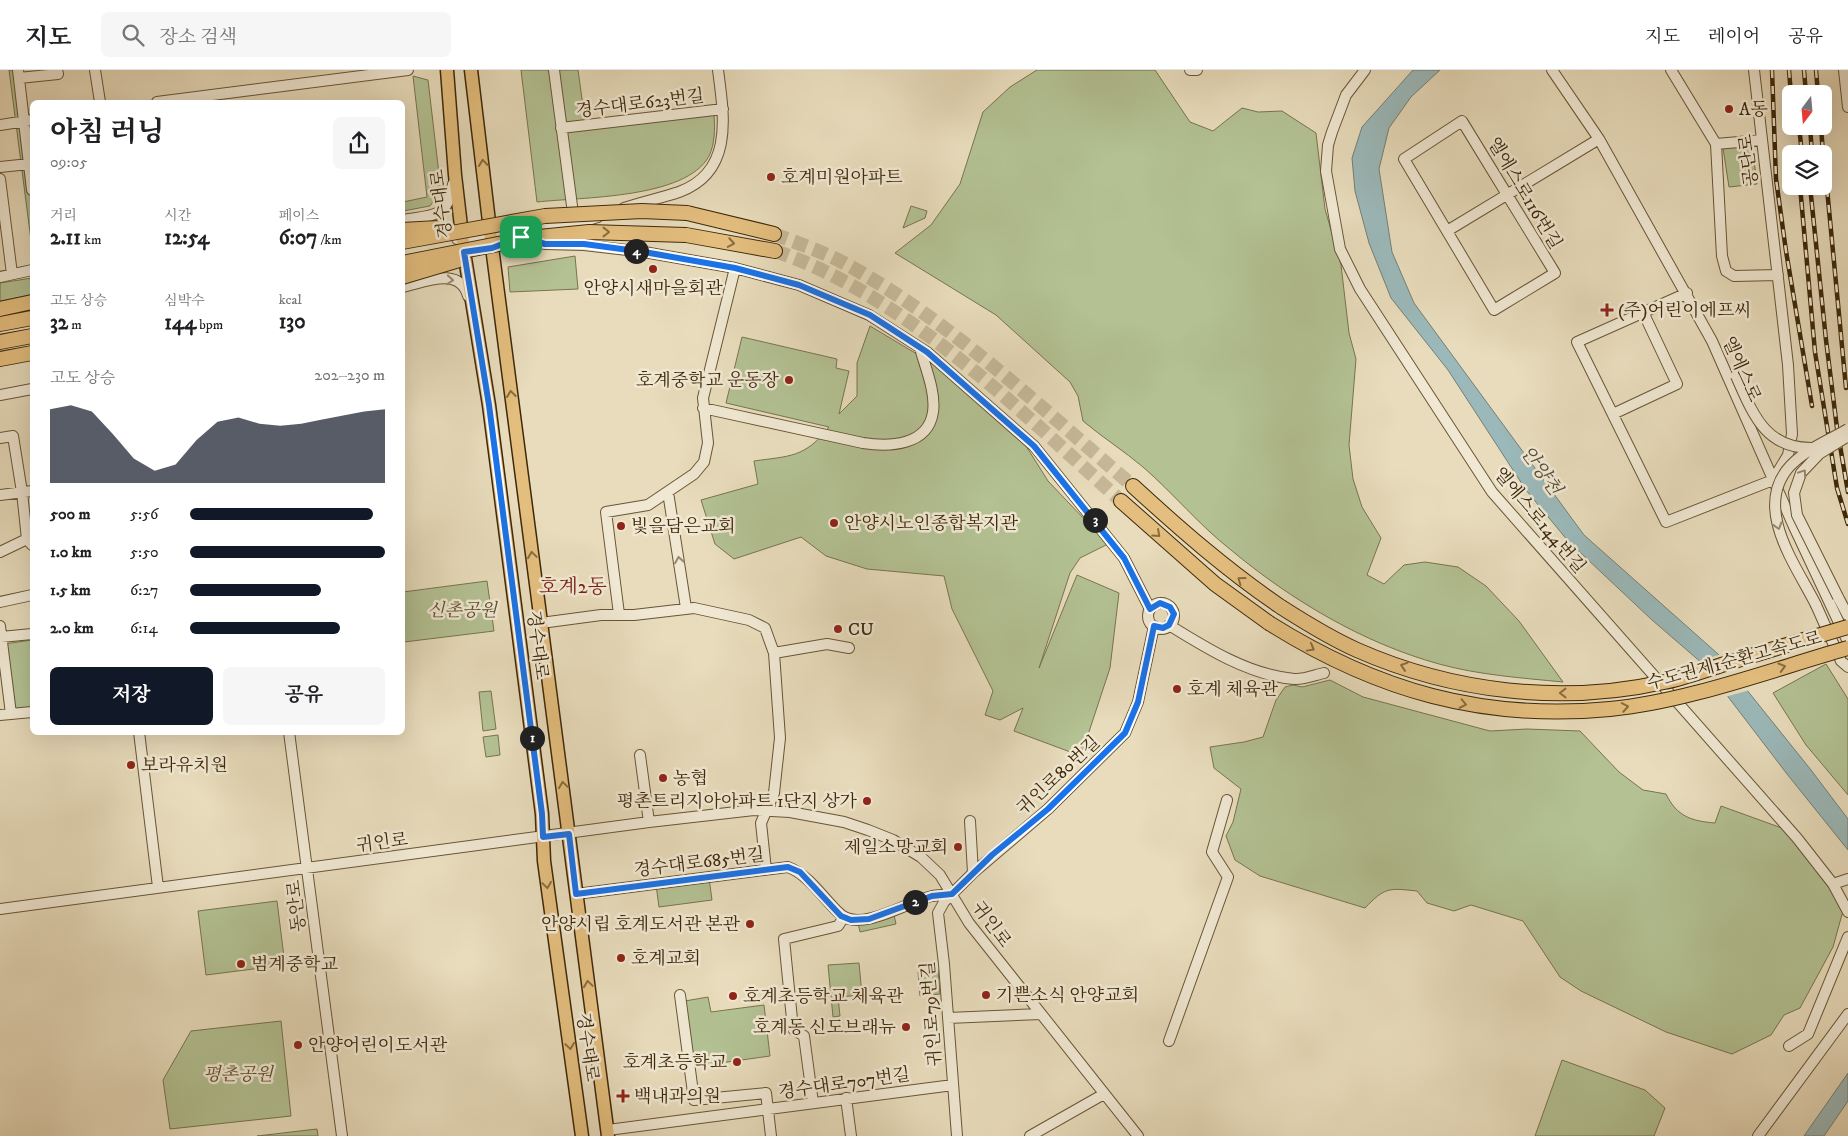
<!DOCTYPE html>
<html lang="ko">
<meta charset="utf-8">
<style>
body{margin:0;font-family:"IM FELL DW Pica","Noto Serif KR",serif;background:#f6f6f6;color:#202124;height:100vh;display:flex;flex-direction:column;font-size:19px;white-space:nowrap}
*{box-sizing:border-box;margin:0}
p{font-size:16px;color:#757577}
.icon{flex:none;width:28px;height:28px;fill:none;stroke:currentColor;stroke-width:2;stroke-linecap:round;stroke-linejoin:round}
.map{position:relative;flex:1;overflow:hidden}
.drawer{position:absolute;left:30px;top:30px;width:375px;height:635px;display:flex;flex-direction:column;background:#fff;border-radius:8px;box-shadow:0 5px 20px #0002}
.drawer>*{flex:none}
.needle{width:32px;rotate:196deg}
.buttons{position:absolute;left:1782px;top:15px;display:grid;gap:10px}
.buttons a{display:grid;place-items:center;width:50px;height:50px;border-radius:8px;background:#fff;box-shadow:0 5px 20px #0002;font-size:25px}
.pin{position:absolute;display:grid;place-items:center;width:42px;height:42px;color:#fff;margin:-21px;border-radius:10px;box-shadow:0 2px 8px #0006}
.km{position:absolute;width:25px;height:25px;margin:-12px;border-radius:50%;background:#222;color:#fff;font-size:14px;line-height:25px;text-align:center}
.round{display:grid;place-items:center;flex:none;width:52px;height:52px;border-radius:8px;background:#f6f6f6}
.overview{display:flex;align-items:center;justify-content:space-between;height:85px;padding:0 20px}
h1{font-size:28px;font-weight:700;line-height:38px}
.figures{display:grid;grid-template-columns:repeat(3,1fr);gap:8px;height:85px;padding:5px 20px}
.figures div{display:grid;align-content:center}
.figures b{font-size:21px;font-weight:700}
.figures small{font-size:14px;font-weight:400}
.figures p{font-size:14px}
.chart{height:140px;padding:10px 20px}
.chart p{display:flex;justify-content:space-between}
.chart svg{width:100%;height:90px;margin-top:5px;fill:#111827;opacity:.7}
.primary-button{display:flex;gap:10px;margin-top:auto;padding:10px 20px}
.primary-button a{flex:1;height:58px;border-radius:8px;background:#111827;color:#fff;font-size:20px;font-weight:700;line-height:58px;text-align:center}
.primary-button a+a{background:#f6f6f6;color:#202124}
ul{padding:0 20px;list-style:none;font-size:16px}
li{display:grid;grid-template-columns:80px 60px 1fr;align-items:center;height:38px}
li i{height:12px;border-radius:6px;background:#111827}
header{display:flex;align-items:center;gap:30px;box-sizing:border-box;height:70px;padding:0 25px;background:#fff;border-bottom:1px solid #e0e0e0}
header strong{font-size:24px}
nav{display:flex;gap:28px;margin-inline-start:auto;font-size:18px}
.search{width:350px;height:45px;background:#f6f6f6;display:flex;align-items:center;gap:12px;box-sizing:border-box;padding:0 18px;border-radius:8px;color:#757577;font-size:19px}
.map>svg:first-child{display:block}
.green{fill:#b3c193;stroke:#78744e}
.water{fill:#9bb9ba;stroke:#767f74}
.pier{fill:#e8dcbc}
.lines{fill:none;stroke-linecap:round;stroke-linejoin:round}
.highway-tunnel{stroke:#c6b898;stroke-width:14;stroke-dasharray:14 7;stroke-linecap:butt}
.minor-casing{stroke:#685536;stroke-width:12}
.major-casing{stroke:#3e280a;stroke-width:15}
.highway-casing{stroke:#3e280a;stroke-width:16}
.minor{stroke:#f0e8d3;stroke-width:10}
.major{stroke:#e4be7e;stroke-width:12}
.highway{stroke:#e4be7e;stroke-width:14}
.rail-casing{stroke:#3e280a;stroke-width:4.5}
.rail{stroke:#f0e8d3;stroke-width:2.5;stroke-dasharray:8;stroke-linecap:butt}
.minor-bridge-casing{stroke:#685536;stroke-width:12;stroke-linecap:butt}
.highway-bridge-casing{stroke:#3e280a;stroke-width:16;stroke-linecap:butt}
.minor-bridge{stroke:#f0e8d3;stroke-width:10}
.highway-bridge{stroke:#e4be7e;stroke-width:14}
.oneway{stroke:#896c3e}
.oneway2{stroke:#97886e}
.route-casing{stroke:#fff;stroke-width:10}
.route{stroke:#1a73e8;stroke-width:6}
.poi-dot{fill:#8f2418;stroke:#f0e8d3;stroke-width:2}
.labels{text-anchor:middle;stroke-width:5;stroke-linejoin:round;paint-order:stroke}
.street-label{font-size:18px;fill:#3e280a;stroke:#f0e8d3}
.poi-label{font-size:18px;fill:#3e280a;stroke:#f0e8d3;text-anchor:start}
.park-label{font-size:18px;font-style:italic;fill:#5b4e2c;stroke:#f0e8d3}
.water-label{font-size:19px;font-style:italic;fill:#554c36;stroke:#f0e8d3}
.quarter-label{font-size:20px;fill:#7a1f14;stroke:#f0e8d3}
</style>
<header>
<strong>지도</strong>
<div class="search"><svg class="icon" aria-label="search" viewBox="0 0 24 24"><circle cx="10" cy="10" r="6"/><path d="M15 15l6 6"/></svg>장소 검색</div>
<nav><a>지도</a><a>레이어</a><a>공유</a></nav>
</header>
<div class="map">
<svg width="1848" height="1066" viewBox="0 0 1848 1066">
<rect width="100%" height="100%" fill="#e8dcbc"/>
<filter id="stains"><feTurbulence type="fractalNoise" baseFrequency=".004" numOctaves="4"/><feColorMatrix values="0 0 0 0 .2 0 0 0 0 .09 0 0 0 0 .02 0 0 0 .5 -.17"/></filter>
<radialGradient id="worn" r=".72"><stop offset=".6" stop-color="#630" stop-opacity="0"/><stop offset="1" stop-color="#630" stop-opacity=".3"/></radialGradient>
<!-- green -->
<path class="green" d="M 9,0 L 16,0 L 32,126 L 32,178 Z
M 521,0 L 578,0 L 586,58 L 714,45 C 715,58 715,74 709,86 C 686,129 581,127 537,132 Z
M 1037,0 L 1155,0 L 1190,52 L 1213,61 L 1242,38 L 1258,42 L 1282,41 L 1316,63 L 1325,139 L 1341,195 L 1349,263 L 1356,289 L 1349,375 L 1353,409 L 1362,437 L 1381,468 L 1367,505 L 1384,514 L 1404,495 L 1425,492 L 1458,497 L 1486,516 L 1519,551 L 1563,612 C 1522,608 1479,605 1439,594 C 1363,573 1291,530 1231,480 C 1199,455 1173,423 1143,397 C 1124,381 1102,367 1083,351 L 1078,326 L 1070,312 L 996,245 L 895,183 L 931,155 L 960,114 L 983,42 L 1010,17 Z
M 413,6 L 428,10 L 441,121 L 430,136 L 403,141 L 403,132 L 427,127 Z
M 1752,75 L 1757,114 L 1729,117 L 1723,78 Z
M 911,136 L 927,141 L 925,148 L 903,158 Z
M 575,186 L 578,219 L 510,222 L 508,197 Z
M 32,208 L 32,225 L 0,231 L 0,213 Z
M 870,256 L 957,308 L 1026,376 L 1048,411 L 1108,474 L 1080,488 L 1070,503 L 1039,598 L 1077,505 L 1119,523 L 1110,598 L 1081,686 L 1014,661 L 1023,638 L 1000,650 L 985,645 L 993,621 L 952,539 L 944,506 L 867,499 L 826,486 L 801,467 L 734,489 L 715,474 L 701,430 L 758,414 L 754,391 C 789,386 805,388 829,357 L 726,333 L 742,267 L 837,289 L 836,298 L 849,301 L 839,344 L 857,326 L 857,293 Z
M 487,511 L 494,561 L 404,572 L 403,522 Z
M 32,570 L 32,639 L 13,642 L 4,574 Z
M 1826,594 L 1848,629 L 1848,725 L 1806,675 L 1773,623 Z
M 1330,610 L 1363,627 L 1490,661 L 1527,659 L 1580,661 L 1619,702 L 1643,720 L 1666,724 C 1677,747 1692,751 1715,753 L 1721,736 L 1790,761 L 1846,830 L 1833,877 L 1800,938 L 1784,945 L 1771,965 L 1732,984 L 1666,962 L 1581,921 L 1560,907 L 1523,851 L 1471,835 L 1454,841 L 1427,833 L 1417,821 C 1389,818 1385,817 1365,838 L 1260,806 L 1235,790 L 1226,766 L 1233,752 L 1241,719 L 1214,698 L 1210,677 L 1244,672 L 1263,667 L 1276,630 L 1285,617 L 1293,615 L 1302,617 Z
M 491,621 L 496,659 L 483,661 L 479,622 Z
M 498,665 L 500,685 L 486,687 L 483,667 Z
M 709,808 L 712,830 L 659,837 L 656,815 Z
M 277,831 L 285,895 L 206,905 L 198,841 Z
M 894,845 L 896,854 L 860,862 L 858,853 Z
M 859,893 L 862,925 L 838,927 L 840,946 L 833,947 L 828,895 Z
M 938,900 L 940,924 L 920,926 L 918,902 Z
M 708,927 L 711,942 L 764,935 L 770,986 L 692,997 L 685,931 Z
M 281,951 L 291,1046 L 170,1059 L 163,1010 L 191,961 Z
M 1562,990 L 1645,1020 L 1665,1038 L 1654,1066 L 1535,1066 Z
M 317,1059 L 318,1066 L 257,1066 Z"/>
<!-- water -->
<path class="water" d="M 1413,0 L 1440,0 L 1411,27 L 1389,58 L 1379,99 L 1392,182 L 1414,233 L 1584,465 L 1718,584 L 1811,700 L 1848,749 L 1848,780 L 1787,704 L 1703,594 L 1652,550 L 1568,471 L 1526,420 L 1448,300 L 1391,228 L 1369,173 L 1355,121 L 1352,88 L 1362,57 Z
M 1848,1003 L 1848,1031 L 1824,1066 L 1804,1066 Z"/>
<!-- pier -->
<path class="pier" d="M 1722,584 L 1750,620 L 1725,627 L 1696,592 Z"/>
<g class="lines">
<!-- highway-tunnel -->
<path class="highway-tunnel" d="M 774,164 C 797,173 822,181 844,193 C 951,251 1041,338 1133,416
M 775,181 C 905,225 1020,341 1121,431"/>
<!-- minor casing -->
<g class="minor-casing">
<path id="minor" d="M 18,0 L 32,120
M 95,0 L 100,32
M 554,0 L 574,151
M 1190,0 L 1197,0
M 1365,0 L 1346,25 L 1332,62 L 1328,75 L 1326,101 L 1340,179 L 1360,219 L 1492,422 L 1797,768 L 1833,814 L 1848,842
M 1552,0 L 1599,69 L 1712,271 L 1795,459 L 1848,572
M 1671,0 L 1716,74 L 1722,186 L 1726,201 L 1734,206 L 1778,205
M 1844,0 L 1848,37
M 19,8 L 58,4 L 57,0
M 157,32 L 408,0
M 1462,51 L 1555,203 L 1494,240 L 1404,89 Z
M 0,55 L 32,50
M 561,58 L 723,39
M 1716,74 L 1762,70
M 0,97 L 29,94
M 0,109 L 12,204
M 624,138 C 642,132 661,128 679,122 C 734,102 724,46 718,0
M 402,150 C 432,145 448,149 453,114
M 1447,161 L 1599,69
M 457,169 L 575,154 L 598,147
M 531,170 L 545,174 L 584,175 L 644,182 L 735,198 L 799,215 L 869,245 L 927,282 L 1034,376 L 1124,488 L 1150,539
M 0,207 L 32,200
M 402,217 C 425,212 460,196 468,226
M 1687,223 L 1577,272 L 1666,452 L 1773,410 L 1788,385 L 1792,364 L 1788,295 L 1754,0
M 0,325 L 32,319
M 703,338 L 863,373 C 889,377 928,376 933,342 C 936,322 925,297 920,278
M 1613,344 L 1677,314 L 1643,242
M 0,368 L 13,366 L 22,422 L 27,469 L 32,475
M 668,422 L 686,538
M 0,425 L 32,421
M 0,482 L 27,469
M 1838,527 L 1848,546
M 0,532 L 32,525
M1148 546a13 13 0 1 1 26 0a13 13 0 1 1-26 0Z
M 1816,535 L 1841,591 L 1848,597
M 619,544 L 606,442 L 648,435 L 694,404 L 704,392 L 708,373 L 703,328 L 735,198
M 541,553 L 601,545 L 634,545 L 694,538 L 749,550 L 765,558 L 774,583 L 780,668 L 774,723 L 761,753 L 766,800
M 1169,555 C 1206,578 1249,605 1294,609 C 1303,610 1315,605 1324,603
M 0,556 L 11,644
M 1,567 L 32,564
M 774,583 L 827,574 L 849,578
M 0,645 L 32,642
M 139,662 L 158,817
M 289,662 L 342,1066
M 640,685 L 649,752
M 970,751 L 973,803
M 1833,814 L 1848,809
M 576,824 L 788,797 C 809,805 823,828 839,843 C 859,864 909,831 932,826 C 939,825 945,825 951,824
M 0,839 L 649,752 L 754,740 L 790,742 L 844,752 L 868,760 L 893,770 L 921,787 L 940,805 L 969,853 L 1138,1066
M 680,925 L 694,1030 L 766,1023 L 771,1066
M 948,948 L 1041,944
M 1169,971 L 1228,807 L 1212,782 L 1227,730
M 1789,976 L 1808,964 L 1848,867
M 846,1028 L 851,1066
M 813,1033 L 804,966 L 793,959 L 784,869 L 838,856 L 844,847
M 608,1060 L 953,1015
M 957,1066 L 944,894 L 938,843 L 944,832 L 973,803 L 1048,739 L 1125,663 L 1138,632 L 1154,556
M 1030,1066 L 1104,1024
M 1758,1066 L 1848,944"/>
</g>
<!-- major casing -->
<g class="major-casing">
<path id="major" d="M 447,0 L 455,105 L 464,182 L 489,335 L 542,744 L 544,791 L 582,1066
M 471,0 L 492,177 L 608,1066"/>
</g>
<!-- highway casing -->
<g class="highway-casing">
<path id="highway" d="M 687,143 L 774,164
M 686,165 L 775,181
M 0,239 L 32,232
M 0,254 L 32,248
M 0,272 L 32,266
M 0,289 L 32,283
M 1133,416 C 1181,460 1228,501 1281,537
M 1121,431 L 1215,514 L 1269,553"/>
</g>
<!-- minor -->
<use href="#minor" class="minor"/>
<!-- major -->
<use href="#major" class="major"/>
<!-- highway -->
<use href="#highway" class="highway"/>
<!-- rail casing -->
<g class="rail-casing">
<path id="rail" d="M 1772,0 L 1776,109 L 1786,181 L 1812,336
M 1789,0 L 1791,25
M 1804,0 L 1806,24
M 1816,0 L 1818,24
M 1799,56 L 1802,84
M 1810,56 L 1812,84
M 1821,56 L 1823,84
M 1824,87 L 1846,318
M 1800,116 L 1815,282 L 1837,418 L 1848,454
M 1810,116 L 1826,270 L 1837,358 L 1848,422"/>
</g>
<!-- rail -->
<use href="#rail" class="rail"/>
<!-- minor-bridge casing -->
<g class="minor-bridge-casing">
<path id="minor-bridge" d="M 1736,306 C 1753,344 1765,379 1813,378
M 1838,527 L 1797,445 L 1794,423 L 1801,403 L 1819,384 L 1845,368
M 1816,535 C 1796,495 1752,438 1790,396 C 1806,379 1829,370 1848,359"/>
</g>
<!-- highway-bridge casing -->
<g class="highway-bridge-casing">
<path id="highway-bridge" d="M 402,160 L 438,158
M 402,172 L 545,146 L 642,141 L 687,143
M 402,193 L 529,168 L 589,162 L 686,165
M 402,207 L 459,190
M 1281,537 C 1306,553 1330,568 1357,580 C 1452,622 1562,635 1664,612 C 1684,608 1705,600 1725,594 C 1766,581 1807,569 1848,557
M 1269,553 C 1377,621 1483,651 1610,639 C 1686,632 1774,599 1848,578"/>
</g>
<!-- minor-bridge -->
<use href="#minor-bridge" class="minor-bridge"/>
<!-- highway-bridge -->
<use href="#highway-bridge" class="highway-bridge"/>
</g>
<!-- one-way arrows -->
<defs><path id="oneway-chevron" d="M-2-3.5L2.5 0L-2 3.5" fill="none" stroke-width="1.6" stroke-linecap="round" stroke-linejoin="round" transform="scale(1.25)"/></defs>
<g class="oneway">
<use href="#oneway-chevron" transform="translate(483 93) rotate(-96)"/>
<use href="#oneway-chevron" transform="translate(606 162)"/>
<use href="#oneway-chevron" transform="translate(731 173) rotate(10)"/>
<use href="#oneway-chevron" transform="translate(511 324) rotate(-97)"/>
<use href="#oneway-chevron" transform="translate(1157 464) rotate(42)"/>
<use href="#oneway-chevron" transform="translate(532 485) rotate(-98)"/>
<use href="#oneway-chevron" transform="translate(1241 510) rotate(-144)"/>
<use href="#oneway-chevron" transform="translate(1311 578) rotate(29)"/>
<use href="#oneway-chevron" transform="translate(1404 596) rotate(-162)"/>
<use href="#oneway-chevron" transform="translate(1782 597) rotate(-16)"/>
<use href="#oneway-chevron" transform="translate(1563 623) rotate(180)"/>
<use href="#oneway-chevron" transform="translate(1463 634) rotate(12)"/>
<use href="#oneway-chevron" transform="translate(1625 637) rotate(-10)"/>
<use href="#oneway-chevron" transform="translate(563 715) rotate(-98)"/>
<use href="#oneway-chevron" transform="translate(547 815) rotate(82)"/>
<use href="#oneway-chevron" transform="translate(588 914) rotate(-98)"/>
<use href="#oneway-chevron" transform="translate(570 976) rotate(82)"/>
</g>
<g class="oneway2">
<use href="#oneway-chevron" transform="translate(450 210) rotate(5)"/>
<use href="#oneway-chevron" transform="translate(1803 403) rotate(-56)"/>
<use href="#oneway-chevron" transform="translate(1778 456) rotate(73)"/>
<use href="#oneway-chevron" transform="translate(679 490) rotate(-99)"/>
</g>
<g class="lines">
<!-- route casing -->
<g class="route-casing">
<path id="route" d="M 521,167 L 545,174 L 584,174 L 644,182 L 735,198 L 799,215 L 870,245 L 927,282 L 1034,376 L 1124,488 L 1150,539 L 1160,533 L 1170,537 L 1174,544 L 1169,555 L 1163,558 L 1154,556 L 1138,632 L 1125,663 L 1048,739 L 992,785 L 952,824 L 932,826 L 869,849 L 851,850 L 841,846 L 800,802 L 788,797 L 576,824 L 569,764 L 543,767 L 542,744 L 489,335 L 464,182 L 492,178 Z"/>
</g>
<!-- route -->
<use href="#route" class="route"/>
</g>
<!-- markers -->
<g class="poi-dot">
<circle cx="1729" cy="39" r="5"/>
<circle cx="771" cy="107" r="5"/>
<circle cx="653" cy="199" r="5"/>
<path d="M1604.5 232.5h5v5h5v5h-5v5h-5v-5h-5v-5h5z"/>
<circle cx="789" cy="310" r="5"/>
<circle cx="834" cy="453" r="5"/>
<circle cx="621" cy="456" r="5"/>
<circle cx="838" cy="559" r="5"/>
<circle cx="1177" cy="619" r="5"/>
<circle cx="131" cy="695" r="5"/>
<circle cx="663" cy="708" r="5"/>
<circle cx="867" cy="731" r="5"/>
<circle cx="958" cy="777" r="5"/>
<circle cx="750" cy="854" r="5"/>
<circle cx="621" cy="888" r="5"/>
<circle cx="241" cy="894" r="5"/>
<circle cx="986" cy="925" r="5"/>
<circle cx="733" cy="926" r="5"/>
<circle cx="906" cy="957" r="5"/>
<circle cx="298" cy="975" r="5"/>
<circle cx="737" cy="992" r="5"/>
<path d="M620.5 1018.5h5v5h5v5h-5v5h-5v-5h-5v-5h5z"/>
</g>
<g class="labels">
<!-- street labels -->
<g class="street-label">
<text transform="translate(640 33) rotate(-7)" y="6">경수대로623번길</text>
<text transform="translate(1748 90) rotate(-97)" y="6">공단로</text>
<text transform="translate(1525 123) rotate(59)" y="6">엘에스로116번길</text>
<text transform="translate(441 134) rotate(-97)" y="6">경수대로</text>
<text transform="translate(1742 299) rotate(66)" y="6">엘에스로</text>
<text transform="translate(1540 450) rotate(50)" y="6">엘에스로144번길</text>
<text transform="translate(538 575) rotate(83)" y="6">경수대로</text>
<text transform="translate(1734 590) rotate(-15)" y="6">수도권제1순환고속도로</text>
<text transform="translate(1058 705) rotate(-43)" y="6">귀인로80번길</text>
<text transform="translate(382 772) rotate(-7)" y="6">귀인로</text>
<text transform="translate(699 792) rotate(-7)" y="6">경수대로685번길</text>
<text transform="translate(296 836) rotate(-96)" y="6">동안로</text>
<text transform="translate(992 854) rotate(54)" y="6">귀인로</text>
<text transform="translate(931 944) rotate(-94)" y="6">귀인로79번길</text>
<text transform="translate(588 977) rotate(82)" y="6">경수대로</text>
<text transform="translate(844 1013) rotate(-8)" y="6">경수대로707번길</text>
</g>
<!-- poi labels -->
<g class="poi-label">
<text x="1739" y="45">A동</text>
<text x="781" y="113">호계미원아파트</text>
<text x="653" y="224" text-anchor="middle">안양시새마을회관</text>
<text x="1618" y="246">(주)어린이에프씨</text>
<text x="779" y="316" text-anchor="end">호계중학교 운동장</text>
<text x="844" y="459">안양시노인종합복지관</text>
<text x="631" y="462">빛을담은교회</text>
<text x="848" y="565">CU</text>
<text x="1187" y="625">호계 체육관</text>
<text x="141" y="701">보라유치원</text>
<text x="673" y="714">농협</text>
<text x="857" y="737" text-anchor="end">평촌트리지아아파트 1단지 상가</text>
<text x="948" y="783" text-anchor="end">제일소망교회</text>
<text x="740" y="860" text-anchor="end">안양시립 호계도서관 본관</text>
<text x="631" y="894">호계교회</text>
<text x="251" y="900">범계중학교</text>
<text x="996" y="931">기쁜소식 안양교회</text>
<text x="743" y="932">호계초등학교 체육관</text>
<text x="896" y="963" text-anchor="end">호계동 신도브래뉴</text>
<text x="308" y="981">안양어린이도서관</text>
<text x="727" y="998" text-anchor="end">호계초등학교</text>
<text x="634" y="1032">백내과의원</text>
</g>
<!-- park labels -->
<g class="park-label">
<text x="462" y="546">신촌공원</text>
<text x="238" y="1010">평촌공원</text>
</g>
<!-- water labels -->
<g class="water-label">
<text transform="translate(1542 400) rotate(54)" y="7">안양천</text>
</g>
<!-- quarter labels -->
<g class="quarter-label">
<text x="573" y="523">호계2동</text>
</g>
</g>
<rect width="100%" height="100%" filter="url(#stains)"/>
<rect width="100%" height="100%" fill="url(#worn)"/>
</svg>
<div class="buttons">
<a><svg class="needle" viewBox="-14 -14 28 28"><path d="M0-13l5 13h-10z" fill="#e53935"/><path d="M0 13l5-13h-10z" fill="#757577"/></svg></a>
<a><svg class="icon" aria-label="layers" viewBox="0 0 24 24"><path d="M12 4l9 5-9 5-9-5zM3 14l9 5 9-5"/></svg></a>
</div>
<div class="pin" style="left:521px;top:167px;background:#1e9e55"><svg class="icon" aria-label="arrive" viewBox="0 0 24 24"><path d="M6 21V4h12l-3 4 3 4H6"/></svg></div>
<b class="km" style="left:532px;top:668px">1</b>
<b class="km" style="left:915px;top:832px">2</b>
<b class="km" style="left:1095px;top:450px">3</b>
<b class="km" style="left:636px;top:181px">4</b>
<section class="drawer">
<div class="overview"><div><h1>아침 러닝</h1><p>09:05</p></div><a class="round"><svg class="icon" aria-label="share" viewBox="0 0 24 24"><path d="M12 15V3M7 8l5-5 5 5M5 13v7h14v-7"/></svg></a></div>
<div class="figures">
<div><p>거리</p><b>2.11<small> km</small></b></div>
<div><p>시간</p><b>12:54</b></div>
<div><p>페이스</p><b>6:07<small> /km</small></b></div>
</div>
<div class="figures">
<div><p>고도 상승</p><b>32<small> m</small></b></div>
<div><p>심박수</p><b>144<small> bpm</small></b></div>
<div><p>kcal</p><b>130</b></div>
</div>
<div class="chart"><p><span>고도 상승</span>202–230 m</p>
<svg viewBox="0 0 160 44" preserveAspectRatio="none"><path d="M0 44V8L10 6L20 9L30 20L40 32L50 38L60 35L70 23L80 14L90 12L100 15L110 16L120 15L130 13L140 11L150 9L160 8V44z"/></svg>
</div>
<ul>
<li><b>500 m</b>5:56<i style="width:94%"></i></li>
<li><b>1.0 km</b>5:50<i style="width:100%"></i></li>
<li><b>1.5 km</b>6:27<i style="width:67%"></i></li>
<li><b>2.0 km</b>6:14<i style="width:77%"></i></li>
</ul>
<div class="primary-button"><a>저장</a><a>공유</a></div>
</section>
</div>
